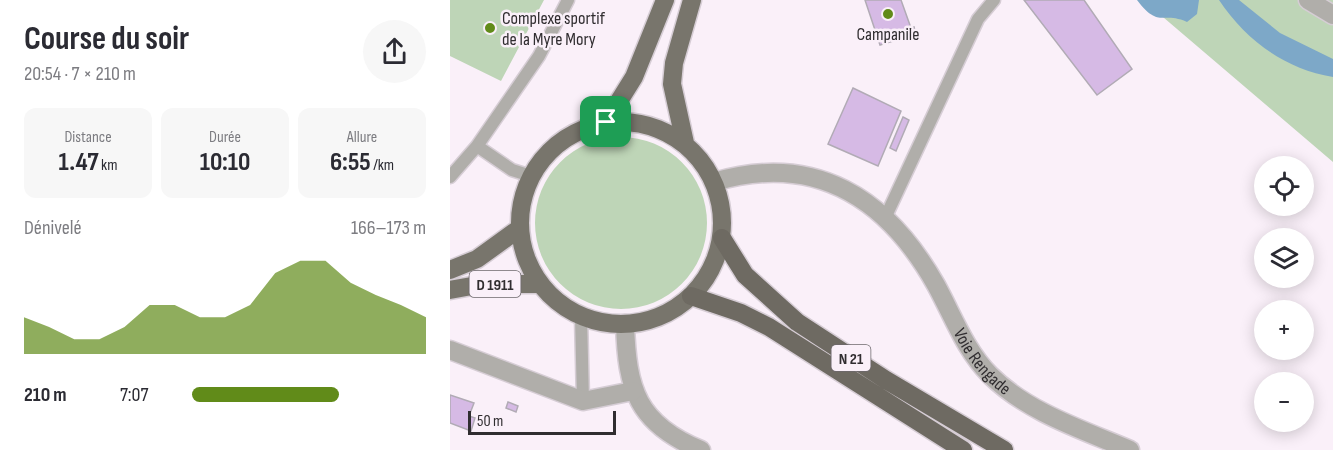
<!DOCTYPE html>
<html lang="fr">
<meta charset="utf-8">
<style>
body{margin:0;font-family:"Sofia Sans Condensed",sans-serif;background:#f7f7f7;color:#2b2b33;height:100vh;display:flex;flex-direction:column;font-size:22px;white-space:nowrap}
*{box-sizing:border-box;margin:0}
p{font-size:20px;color:#7c7c81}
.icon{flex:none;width:33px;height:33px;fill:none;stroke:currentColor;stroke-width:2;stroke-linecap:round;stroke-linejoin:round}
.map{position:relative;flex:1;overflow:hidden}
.drawer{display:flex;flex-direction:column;background:#fff;width:450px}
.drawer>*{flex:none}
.buttons{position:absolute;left:804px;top:156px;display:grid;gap:12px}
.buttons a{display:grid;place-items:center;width:60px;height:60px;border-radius:50%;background:#fff;box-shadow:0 3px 15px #0003;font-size:30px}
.scale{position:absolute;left:18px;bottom:15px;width:148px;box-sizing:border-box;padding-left:6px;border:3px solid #302d30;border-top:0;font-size:16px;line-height:21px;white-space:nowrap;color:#302d30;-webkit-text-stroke:4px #faf0f9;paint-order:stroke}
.pin{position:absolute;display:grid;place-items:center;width:51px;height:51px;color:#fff;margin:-26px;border-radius:12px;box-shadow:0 3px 9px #0006}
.round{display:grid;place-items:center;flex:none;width:63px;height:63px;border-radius:32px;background:#f7f7f7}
.summary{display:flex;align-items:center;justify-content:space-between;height:102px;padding:0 24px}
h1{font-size:33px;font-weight:700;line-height:45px}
.figures{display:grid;grid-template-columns:repeat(3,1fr);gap:9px;height:102px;padding:6px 24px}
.figures div{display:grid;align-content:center;border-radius:12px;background:#f7f7f7;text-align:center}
.figures b{font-size:26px;font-weight:700}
.figures small{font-size:16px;font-weight:400}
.figures p{font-size:16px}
.chart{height:168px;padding:12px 24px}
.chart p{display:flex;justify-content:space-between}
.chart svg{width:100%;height:108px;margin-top:6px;fill:#618b19;opacity:.7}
ul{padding:0 24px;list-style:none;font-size:20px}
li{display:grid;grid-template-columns:96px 72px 1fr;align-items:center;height:45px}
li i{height:15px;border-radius:8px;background:#618b19}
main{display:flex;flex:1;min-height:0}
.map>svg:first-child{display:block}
.green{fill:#bed5b7}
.water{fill:#7da8c8}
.building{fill:#d6bae5;stroke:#b1abb5;stroke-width:1.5}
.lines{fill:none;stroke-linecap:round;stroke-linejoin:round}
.service-casing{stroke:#d6cdd5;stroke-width:15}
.minor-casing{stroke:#d6cdd5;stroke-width:21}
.primary-casing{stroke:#d6cdd5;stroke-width:21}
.trunk-casing{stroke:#d6cdd5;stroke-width:21}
.service{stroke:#b0aeaa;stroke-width:12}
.minor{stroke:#b0aeaa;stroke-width:18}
.primary{stroke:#78756c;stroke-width:18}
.trunk{stroke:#6e6a62;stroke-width:18}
.poi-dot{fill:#618b19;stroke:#faf0f9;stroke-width:2}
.labels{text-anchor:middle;stroke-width:5;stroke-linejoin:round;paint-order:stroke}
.shield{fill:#faf0f9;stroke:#6d686c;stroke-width:1.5}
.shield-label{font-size:16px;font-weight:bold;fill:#302d30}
.poi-label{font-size:18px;fill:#302d30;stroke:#faf0f9;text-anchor:start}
.street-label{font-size:18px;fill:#302d30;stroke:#faf0f9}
</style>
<main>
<section class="drawer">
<div class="summary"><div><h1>Course du soir</h1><p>20:54 · 7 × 210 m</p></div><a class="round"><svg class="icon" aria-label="share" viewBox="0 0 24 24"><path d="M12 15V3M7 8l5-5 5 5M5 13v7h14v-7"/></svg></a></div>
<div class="figures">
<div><p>Distance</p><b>1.47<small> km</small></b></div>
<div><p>Durée</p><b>10:10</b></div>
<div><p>Allure</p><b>6:55<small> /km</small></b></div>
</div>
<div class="chart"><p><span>Dénivelé</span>166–173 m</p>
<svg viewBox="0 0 160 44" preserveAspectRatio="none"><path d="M0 44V29L10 33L20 38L30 38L40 33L50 24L60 24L70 29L80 29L90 24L100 11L110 6L120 6L130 15L140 20L150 24L160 29V44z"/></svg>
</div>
<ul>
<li><b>210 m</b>7:07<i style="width:63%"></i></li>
</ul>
</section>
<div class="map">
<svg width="883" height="450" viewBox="0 0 883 450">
<rect width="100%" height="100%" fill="#faf0f9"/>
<!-- green -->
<path class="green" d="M 0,0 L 94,0 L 51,81 L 0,56 Z
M 693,0 L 883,0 L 883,162 Z
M85 223a86 86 0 1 1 172 0a86 86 0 1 1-172 0Z"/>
<!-- water -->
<path class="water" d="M 687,0 L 749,0 L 747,14 L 737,22 C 712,11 709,29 687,0 Z
M 769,0 L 789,0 L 830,33 L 883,59 L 883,77 C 834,69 796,40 769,0 Z"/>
<!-- building -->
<path class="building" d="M 415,0 L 451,0 L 461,28 L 464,27 L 466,34 L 430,45 Z
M 574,0 L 634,0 L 682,69 L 647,95 Z
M 403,88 L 451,111 L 428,166 L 378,144 Z
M 453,117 L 459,120 L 446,151 L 440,148 Z
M 0,395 L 24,403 L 19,416 L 25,418 L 21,431 L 0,423 Z
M 58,402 L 68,406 L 66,412 L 56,408 Z"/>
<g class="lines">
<!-- service casing -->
<g class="service-casing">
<path id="service" d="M 81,176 L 62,170 L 27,146 L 89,56 L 118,0
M 0,177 L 27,146
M 436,216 L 528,19 L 544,0
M 131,317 L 133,401"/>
</g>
<!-- minor casing -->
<g class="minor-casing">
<g id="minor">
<path d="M 858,0 L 883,15"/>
<path id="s1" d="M 264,182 C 365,152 437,198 486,285 C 503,316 515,350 540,375 C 577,412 633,430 680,450"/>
<path d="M 175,324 C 177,389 187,424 251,450"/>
<path d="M 0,350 L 133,401 L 183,391"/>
</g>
</g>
<!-- primary casing -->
<g class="primary-casing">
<path id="primary" d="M 156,122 L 184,77 L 215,0
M70 223a101 101 0 1 1 202 0a101 101 0 1 1-202 0Z
M 235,143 L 222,84 L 224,63 L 242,0
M 0,270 L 27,259 L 70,228
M 0,290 L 33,284 L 90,284"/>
</g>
<!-- trunk casing -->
<g class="trunk-casing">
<path id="trunk" d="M 272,238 L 295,275 L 347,322 L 436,380 L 554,450
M 241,296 L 291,313 L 319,327 L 513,450"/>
</g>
<!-- service -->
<use href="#service" class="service"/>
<!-- minor -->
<use href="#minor" class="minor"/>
<!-- primary -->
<use href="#primary" class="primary"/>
<!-- trunk -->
<use href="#trunk" class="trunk"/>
</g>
<!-- markers -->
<g class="poi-dot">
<circle cx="438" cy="14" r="6"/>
<circle cx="40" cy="28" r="6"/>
</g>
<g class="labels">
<!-- shield labels -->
<g class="shield">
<rect x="19.5" y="271" width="51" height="26" rx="4.5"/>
<rect x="381.5" y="345" width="39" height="26" rx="4.5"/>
</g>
<g class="shield-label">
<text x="45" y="290">D 1911</text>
<text x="401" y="364">N 21</text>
</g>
<!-- poi labels -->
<g class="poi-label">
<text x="52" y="24">Complexe sportif<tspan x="52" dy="21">de la Myre Mory</tspan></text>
<text x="438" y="40" text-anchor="middle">Campanile</text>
</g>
<!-- street labels -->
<g class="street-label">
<text dy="6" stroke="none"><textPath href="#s1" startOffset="358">Voie Rengade</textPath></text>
</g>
</g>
</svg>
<div class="buttons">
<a><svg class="icon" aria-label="locate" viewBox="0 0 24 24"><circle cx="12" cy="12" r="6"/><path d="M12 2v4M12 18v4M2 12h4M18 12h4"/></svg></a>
<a><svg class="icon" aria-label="layers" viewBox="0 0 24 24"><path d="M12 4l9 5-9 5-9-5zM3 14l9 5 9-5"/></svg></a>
<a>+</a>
<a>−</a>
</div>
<div class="scale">50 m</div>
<div class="pin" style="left:156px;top:122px;background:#1e9e55"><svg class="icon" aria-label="arrive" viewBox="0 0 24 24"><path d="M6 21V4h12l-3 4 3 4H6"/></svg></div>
</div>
</main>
